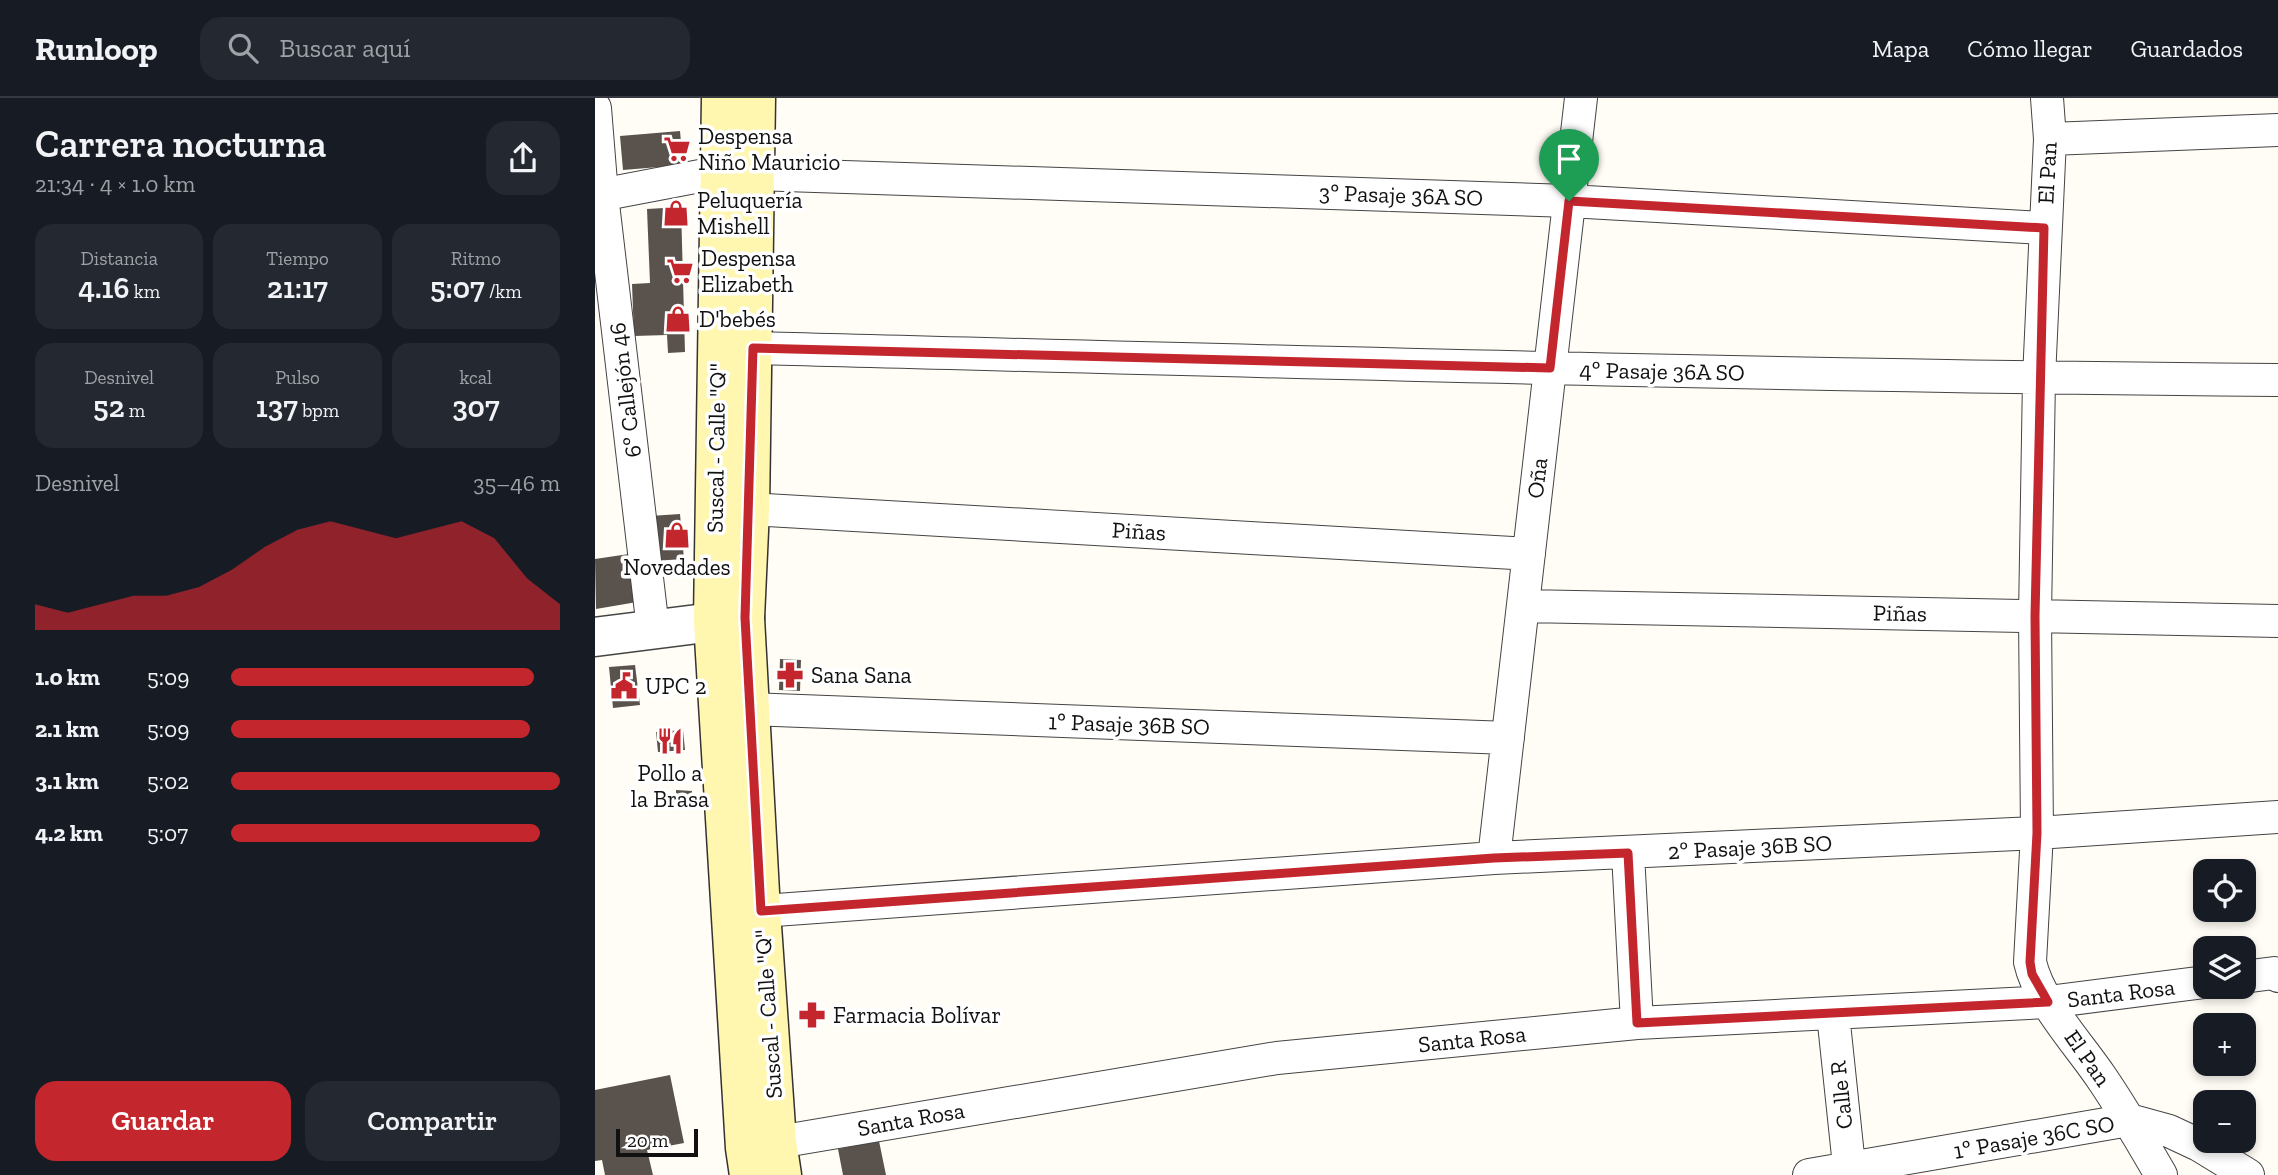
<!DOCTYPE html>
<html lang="es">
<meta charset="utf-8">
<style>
body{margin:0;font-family:"Zilla Slab",serif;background:#242831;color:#f1f3f6;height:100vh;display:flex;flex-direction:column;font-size:26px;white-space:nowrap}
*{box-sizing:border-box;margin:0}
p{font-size:23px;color:#9ea1a6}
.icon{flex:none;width:38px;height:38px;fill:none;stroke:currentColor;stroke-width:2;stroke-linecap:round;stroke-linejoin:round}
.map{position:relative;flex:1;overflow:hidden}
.details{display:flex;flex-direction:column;background:#171b24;width:595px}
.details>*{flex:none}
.controls{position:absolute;left:1598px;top:761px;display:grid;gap:14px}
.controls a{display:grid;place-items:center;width:63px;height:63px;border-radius:14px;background:#171b24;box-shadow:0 4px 10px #0003;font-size:35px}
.scale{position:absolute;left:21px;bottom:18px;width:82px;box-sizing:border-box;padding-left:7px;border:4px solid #111;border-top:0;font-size:19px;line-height:24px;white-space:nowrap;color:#111;-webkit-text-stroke:5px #fff;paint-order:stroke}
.pin{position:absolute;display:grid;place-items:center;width:60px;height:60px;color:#fff;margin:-72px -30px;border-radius:50% 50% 50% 0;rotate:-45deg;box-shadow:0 0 7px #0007}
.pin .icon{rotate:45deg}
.round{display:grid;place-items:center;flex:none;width:74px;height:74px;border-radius:21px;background:#242831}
.overview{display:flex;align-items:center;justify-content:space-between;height:119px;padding:0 35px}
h1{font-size:38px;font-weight:600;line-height:52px}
.figures{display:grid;grid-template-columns:repeat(3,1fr);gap:10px;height:119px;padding:7px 35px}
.figures div{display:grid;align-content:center;border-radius:18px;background:#242831;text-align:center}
.figures b{font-size:30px;font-weight:600}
.figures small{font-size:19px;font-weight:400}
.figures p{font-size:19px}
.chart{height:196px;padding:14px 35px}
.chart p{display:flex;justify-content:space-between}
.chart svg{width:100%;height:126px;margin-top:7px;fill:#c4262e;opacity:.7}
.primary-button{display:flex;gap:14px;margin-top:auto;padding:14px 35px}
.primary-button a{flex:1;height:80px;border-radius:21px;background:#c4262e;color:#fff;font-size:28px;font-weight:600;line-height:80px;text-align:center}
.primary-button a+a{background:#242831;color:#f1f3f6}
ul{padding:0 35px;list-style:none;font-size:23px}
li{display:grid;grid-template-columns:112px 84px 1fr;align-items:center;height:52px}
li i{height:18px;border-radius:9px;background:#c4262e}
header{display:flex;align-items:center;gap:42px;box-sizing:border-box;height:98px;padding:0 35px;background:#171b24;border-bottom:2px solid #363941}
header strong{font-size:33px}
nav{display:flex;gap:38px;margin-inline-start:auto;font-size:24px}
.search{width:490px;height:63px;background:#242831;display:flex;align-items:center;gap:18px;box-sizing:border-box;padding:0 24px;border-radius:21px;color:#9ea1a6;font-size:26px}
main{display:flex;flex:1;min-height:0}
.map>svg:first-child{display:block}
.building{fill:#5a524d}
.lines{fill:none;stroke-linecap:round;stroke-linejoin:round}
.minor-casing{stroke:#444;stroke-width:34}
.tertiary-casing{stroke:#444;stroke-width:41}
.secondary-casing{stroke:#333;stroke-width:41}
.minor{stroke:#fff;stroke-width:32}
.tertiary{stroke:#fff;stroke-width:38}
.secondary{stroke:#fff6b0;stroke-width:38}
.route-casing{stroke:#fff;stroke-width:14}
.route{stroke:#c4262e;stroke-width:9}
.labels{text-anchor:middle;stroke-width:7;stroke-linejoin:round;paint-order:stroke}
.poi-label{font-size:23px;fill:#111;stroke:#fff;text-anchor:start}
.street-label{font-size:23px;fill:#111;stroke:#fff}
</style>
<header>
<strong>Runloop</strong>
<div class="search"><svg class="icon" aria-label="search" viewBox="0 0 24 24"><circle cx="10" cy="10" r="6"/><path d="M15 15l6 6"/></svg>Buscar aquí</div>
<nav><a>Mapa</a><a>Cómo llegar</a><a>Guardados</a></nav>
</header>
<main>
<section class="details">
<div class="overview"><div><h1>Carrera nocturna</h1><p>21:34 · 4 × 1.0 km</p></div><a class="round"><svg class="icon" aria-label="share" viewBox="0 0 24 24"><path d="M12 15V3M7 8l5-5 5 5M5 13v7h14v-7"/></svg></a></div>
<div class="figures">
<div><p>Distancia</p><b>4.16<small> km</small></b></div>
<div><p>Tiempo</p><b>21:17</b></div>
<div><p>Ritmo</p><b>5:07<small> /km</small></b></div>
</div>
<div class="figures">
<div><p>Desnivel</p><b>52<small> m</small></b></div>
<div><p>Pulso</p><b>137<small> bpm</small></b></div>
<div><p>kcal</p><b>307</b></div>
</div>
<div class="chart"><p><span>Desnivel</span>35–46 m</p>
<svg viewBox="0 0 160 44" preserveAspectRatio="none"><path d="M0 44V35L10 38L20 35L30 32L40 32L50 29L60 23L70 15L80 9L90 6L100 9L110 12L120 9L130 6L140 12L150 26L160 35V44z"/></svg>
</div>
<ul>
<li><b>1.0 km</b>5:09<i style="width:92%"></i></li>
<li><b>2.1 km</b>5:09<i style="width:91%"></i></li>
<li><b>3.1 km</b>5:02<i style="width:100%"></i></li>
<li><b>4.2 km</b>5:07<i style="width:94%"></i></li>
</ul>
<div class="primary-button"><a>Guardar</a><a>Compartir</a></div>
</section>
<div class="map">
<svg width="1683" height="1077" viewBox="0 0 1683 1077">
<rect width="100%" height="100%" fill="#fffdf5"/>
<!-- building -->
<path class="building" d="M 85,33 L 88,67 L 28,72 L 25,38 Z
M 86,109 L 90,254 L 73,255 L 72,237 L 39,238 L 37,186 L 55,185 L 52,111 Z
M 85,416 L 89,461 L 58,463 L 55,418 Z
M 34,456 L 42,504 L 1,511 L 0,461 Z
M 185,561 L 206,562 L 205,593 L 184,592 Z
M 40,567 L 45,607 L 18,610 L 14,569 Z
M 88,632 L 90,652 L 63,654 L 61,634 Z
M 81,692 L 97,693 L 96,710 L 81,709 Z
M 75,977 L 89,1045 L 52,1052 L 58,1077 L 10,1077 L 7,1062 L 0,1063 L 0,992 Z
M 284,1043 L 291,1077 L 248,1077 L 243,1051 Z"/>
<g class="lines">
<!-- minor casing -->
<g class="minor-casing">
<path id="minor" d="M 1452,0 L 1455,41 L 1444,280 L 1440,518 L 1442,735 L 1435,864 C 1444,904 1483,945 1506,979 C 1528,1011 1547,1044 1566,1077
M 0,10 L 7,97 L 58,531
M 1455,41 L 1683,32
M 162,76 L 974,103 L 1449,130
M 0,98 L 126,74
M 158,250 C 666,263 1175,278 1683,282
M 155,411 L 934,456
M 928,508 L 1683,523
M 155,611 L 913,640
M 1033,755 L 1042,925
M 899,760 L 986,0
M 166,813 L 899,760 L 1442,735 L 1683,719
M 1648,879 L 1679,875 L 1683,878
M 1238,916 L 1255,1077
M 159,1048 L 682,960 L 1042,925 L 1453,904 L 1610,884
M 1214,1077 L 1534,1022 L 1574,1033 L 1604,1047 L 1653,1077"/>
</g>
<!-- tertiary casing -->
<g class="tertiary-casing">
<path id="tertiary" d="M 0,539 L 150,520"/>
</g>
<!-- secondary casing -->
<g class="secondary-casing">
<path id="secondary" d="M 126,0 L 118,523 L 150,1050 L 154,1077
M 161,0 L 155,411 L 150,520 L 166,813 L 182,1044 L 187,1077"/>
</g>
<!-- minor -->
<use href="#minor" class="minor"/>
<!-- tertiary -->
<use href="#tertiary" class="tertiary"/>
<!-- secondary -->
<use href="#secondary" class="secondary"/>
</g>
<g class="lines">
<!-- route casing -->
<g class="route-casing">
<path id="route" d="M 974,103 L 1449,130 L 1440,518 L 1442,735 L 1435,864 L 1437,876 L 1453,904 L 1042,925 L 1033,755 L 899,760 L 166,813 L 150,520 L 158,250 L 955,270 Z"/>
</g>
<!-- route -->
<use href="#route" class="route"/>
</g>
<!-- icons -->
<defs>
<g id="supermarket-bare" transform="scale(2.1)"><path d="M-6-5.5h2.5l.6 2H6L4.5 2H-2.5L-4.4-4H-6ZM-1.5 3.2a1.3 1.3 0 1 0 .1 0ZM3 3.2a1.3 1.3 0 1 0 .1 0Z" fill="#c4262e" stroke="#fff" stroke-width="2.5" paint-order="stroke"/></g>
<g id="shop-bare" transform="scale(2.1)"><path d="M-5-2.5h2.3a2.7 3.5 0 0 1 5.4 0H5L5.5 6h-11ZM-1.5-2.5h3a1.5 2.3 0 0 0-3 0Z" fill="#c4262e" stroke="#fff" stroke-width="2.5" paint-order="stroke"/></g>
<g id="pharmacy-bare" transform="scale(2.1)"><path d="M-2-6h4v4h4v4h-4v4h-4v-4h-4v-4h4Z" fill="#c4262e" stroke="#fff" stroke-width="2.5" paint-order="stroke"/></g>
<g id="civic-bare" transform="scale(2.1)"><path d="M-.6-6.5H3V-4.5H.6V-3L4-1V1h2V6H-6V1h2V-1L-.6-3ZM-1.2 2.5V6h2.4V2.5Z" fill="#c4262e" stroke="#fff" stroke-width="2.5" paint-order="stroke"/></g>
<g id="restaurant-bare" transform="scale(2.1)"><path d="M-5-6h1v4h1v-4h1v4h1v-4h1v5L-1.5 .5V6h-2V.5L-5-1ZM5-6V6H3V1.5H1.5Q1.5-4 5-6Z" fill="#c4262e" stroke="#fff" stroke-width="2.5" paint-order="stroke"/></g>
</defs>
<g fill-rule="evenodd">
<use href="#supermarket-bare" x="82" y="51"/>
<use href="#shop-bare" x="81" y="115"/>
<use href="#supermarket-bare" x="85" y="173"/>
<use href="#shop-bare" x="83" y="221"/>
<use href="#shop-bare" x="82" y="437"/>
<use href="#pharmacy-bare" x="195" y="577"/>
<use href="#civic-bare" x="29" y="588"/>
<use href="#restaurant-bare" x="75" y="643"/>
<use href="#pharmacy-bare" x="217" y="917"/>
</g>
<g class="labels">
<!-- poi labels -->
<g class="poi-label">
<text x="103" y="46">Despensa<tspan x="103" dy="26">Niño Mauricio</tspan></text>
<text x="102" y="110">Peluquería<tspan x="102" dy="26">Mishell</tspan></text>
<text x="106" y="168">Despensa<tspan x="106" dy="26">Elizabeth</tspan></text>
<text x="104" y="229">D'bebés</text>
<text x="82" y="477" text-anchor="middle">Novedades</text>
<text x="216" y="585">Sana Sana</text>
<text x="50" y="596">UPC 2</text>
<text x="75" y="683" text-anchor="middle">Pollo a<tspan x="75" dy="26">la Brasa</tspan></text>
<text x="238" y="925">Farmacia Bolívar</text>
</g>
<!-- street labels -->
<g class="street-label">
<text transform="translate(1452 75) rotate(-87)" y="8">El Pan</text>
<text transform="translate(806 97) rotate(2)" y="8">3º Pasaje 36A SO</text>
<text transform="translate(1067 273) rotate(1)" y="8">4º Pasaje 36A SO</text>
<text transform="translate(30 292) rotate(-97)" y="8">6º Callejón 46</text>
<text transform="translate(121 350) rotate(-89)" y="8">Suscal - Calle "Q"</text>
<text transform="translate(942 380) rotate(-83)" y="8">Oña</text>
<text transform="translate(544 433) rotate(3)" y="8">Piñas</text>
<text transform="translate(1305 515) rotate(1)" y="8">Piñas</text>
<text transform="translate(534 626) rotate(2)" y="8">1º Pasaje 36B SO</text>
<text transform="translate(1155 749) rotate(-3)" y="8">2º Pasaje 36B SO</text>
<text transform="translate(1526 895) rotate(-7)" y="8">Santa Rosa</text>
<text transform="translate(173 916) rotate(-94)" y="8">Suscal - Calle "Q"</text>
<text transform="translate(877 941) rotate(-6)" y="8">Santa Rosa</text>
<text transform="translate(1493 960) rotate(55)" y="8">El Pan</text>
<text transform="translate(1246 997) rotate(-96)" y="8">Calle R</text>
<text transform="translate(316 1021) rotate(-10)" y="8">Santa Rosa</text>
<text transform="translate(1439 1039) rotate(-10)" y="8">1º Pasaje 36C SO</text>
</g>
</g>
</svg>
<div class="controls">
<a><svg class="icon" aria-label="locate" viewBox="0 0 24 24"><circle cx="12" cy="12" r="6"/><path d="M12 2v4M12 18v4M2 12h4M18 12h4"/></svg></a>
<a><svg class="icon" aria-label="layers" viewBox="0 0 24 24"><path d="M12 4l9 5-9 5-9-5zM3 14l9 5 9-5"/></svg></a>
<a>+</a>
<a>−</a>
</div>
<div class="scale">20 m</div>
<div class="pin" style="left:974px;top:103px;background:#1e9e55"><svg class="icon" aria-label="arrive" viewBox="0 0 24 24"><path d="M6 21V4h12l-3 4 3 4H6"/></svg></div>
</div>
</main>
